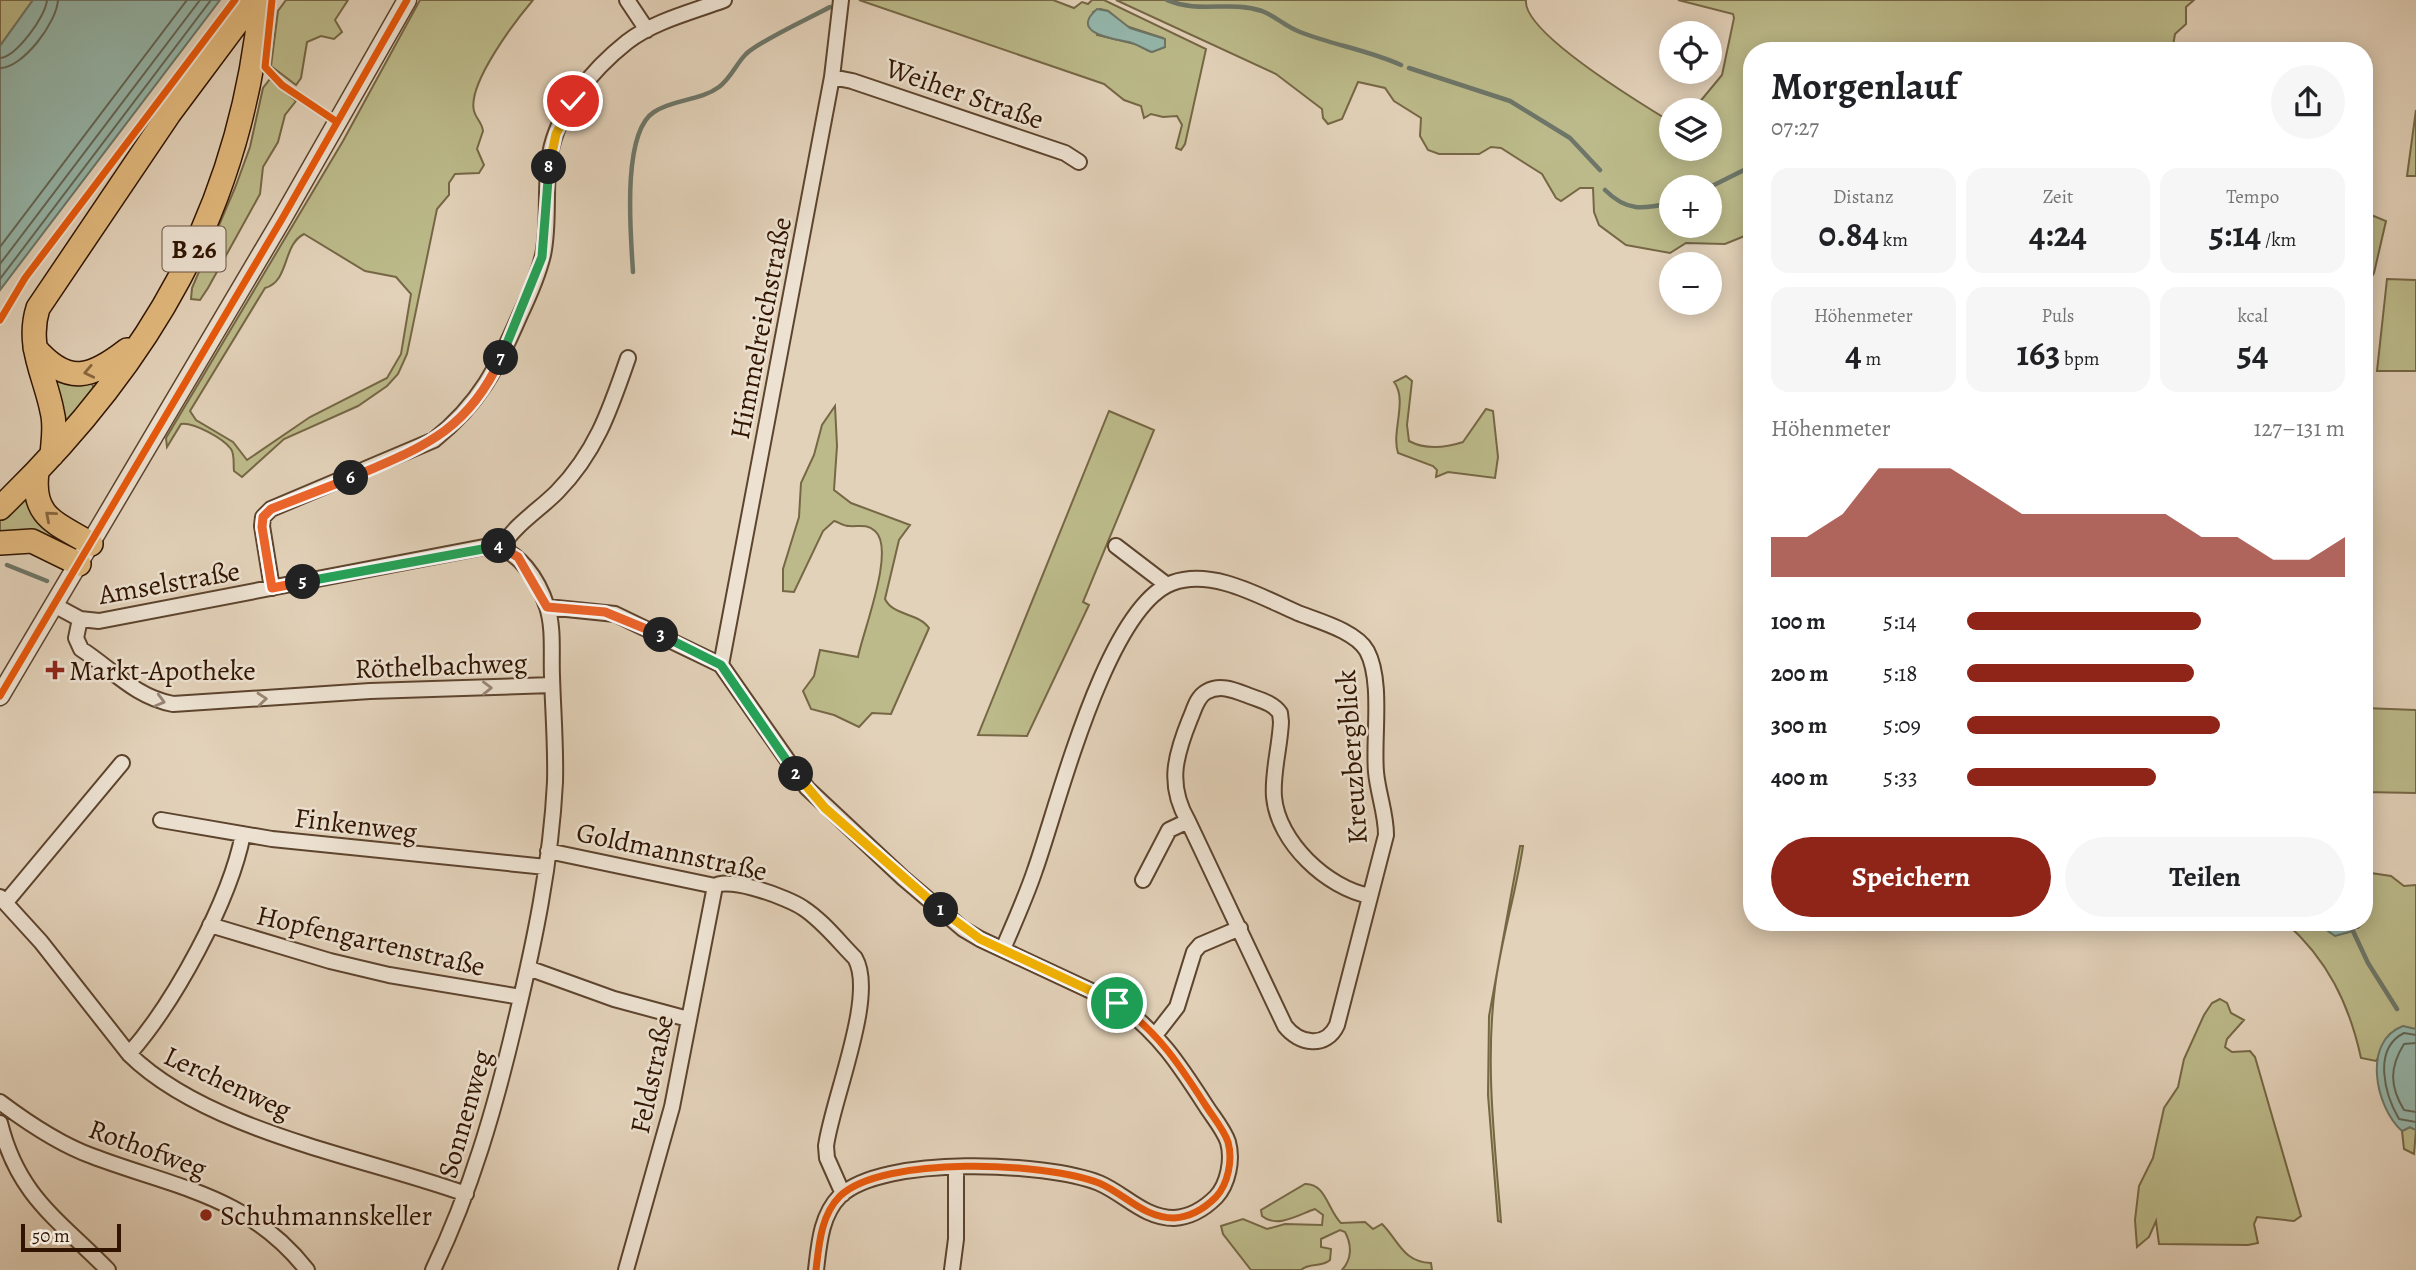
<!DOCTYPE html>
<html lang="de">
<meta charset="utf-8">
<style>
body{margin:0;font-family:Alegreya,serif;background:#f6f6f6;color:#202124;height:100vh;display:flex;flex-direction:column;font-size:26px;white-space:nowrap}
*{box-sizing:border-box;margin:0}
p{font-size:23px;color:#757577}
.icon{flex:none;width:38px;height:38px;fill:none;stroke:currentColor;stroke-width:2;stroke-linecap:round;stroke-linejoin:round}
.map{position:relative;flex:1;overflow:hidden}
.sheet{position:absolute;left:1743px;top:42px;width:630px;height:889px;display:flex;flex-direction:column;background:#fff;border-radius:28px;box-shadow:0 4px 18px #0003}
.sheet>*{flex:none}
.buttons{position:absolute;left:1659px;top:21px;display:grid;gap:14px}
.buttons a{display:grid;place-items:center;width:63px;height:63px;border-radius:50%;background:#fff;box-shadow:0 4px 18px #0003;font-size:35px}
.scale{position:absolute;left:21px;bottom:18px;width:100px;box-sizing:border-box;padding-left:7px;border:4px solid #301400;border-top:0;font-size:19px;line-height:24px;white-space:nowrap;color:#301400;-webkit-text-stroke:5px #ede2d2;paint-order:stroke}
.pin{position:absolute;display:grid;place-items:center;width:60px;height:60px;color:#fff;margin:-30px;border:4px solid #fff;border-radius:50%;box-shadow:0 2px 7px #0007}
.km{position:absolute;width:35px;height:35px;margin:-18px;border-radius:50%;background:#222;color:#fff;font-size:19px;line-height:35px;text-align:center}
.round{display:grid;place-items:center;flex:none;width:74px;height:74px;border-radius:37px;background:#f6f6f6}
.summary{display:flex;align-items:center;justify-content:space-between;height:119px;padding:0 28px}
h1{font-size:38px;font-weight:700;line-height:52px}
.figures{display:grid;grid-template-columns:repeat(3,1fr);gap:10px;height:119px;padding:7px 28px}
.figures div{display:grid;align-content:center;border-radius:18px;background:#f6f6f6;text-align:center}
.figures b{font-size:35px;font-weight:700}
.figures small{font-size:19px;font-weight:400}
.figures p{font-size:19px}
.chart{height:196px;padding:14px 28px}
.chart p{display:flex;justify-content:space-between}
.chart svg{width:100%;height:126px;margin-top:7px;fill:#8f2418;opacity:.7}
.primary-button{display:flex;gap:14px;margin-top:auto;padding:14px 28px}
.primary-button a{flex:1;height:80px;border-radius:42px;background:#8f2418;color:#fff;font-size:28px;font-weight:700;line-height:80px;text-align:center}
.primary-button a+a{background:#f6f6f6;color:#202124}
ul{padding:0 28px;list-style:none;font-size:23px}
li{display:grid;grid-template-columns:112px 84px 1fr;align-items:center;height:52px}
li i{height:18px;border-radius:9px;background:#8f2418}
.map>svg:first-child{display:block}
.green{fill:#bcba8a;stroke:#766745;stroke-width:2;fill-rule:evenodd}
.water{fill:#95b8ad;stroke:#6d7668;stroke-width:2}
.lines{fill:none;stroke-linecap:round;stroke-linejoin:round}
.shore{stroke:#626656;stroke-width:2}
.stream{stroke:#6d7668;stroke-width:4.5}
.minor-casing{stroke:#5d442e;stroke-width:18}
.tertiary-casing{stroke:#5d442e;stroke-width:21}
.primary-casing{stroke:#301400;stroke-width:26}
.minor{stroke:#ede2d2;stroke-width:14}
.tertiary{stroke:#ede2d2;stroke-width:18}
.primary{stroke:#e2b97d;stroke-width:23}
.cycleway-casing{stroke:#ede2d2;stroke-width:11}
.cycleway{stroke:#e8590c;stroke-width:7}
.oneway{stroke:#89663e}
.oneway2{stroke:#988574}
.split-1-casing{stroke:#fff;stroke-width:14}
.split-2-casing{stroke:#fff;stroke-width:14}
.split-3-casing{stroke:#fff;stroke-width:14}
.split-4-casing{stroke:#fff;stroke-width:14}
.split-5-casing{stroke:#fff;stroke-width:14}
.split-6-casing{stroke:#fff;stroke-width:14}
.split-7-casing{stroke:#fff;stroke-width:14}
.split-8-casing{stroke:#fff;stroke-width:14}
.split-9-casing{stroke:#fff;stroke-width:14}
.split-1{stroke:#f5b400;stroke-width:9}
.split-2{stroke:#f5b400;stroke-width:9}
.split-3{stroke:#22a559;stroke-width:9}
.split-4{stroke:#f0652b;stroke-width:9}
.split-5{stroke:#22a559;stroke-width:9}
.split-6{stroke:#f0652b;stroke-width:9}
.split-7{stroke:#f0652b;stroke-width:9}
.split-8{stroke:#22a559;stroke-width:9}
.split-9{stroke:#f5b400;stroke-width:9}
.poi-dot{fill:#8f2418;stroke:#ede2d2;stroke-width:2.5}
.labels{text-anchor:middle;stroke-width:5;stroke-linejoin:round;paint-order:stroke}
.shield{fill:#ede2d2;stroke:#69523f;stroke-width:2}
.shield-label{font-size:26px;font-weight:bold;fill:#301400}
.street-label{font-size:28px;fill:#301400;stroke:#ede2d2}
.poi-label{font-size:28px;fill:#301400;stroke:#ede2d2;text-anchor:start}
</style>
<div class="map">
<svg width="2416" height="1270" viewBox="0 0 2416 1270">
<rect width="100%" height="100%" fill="#e3d2ba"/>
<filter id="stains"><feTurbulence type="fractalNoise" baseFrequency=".00286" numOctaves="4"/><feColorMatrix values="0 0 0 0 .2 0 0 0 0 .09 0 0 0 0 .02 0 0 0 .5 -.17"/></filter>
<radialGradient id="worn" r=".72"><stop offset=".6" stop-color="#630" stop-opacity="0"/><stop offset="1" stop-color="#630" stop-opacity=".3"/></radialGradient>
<!-- green -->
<path class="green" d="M 0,0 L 33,0 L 0,46 Z
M 286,0 L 348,0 L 335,20 L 342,32 L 334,39 L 321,36 L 307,42 L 301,78 L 296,85 L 271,66 L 278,11 Z
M 420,0 L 533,0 C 516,20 467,84 474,111 C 476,119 482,122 483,131 L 477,149 L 484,165 L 479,173 L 455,174 L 449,183 L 449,195 L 437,209 L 407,354 L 398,374 L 387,386 L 358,406 L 284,439 L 242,477 L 234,471 C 233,464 235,455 231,449 C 223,438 193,422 181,424 L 167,447 L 166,438 L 343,141 ZM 304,234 L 365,271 L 396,277 L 411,294 L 401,354 L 387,378 L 310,417 L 247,460 L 233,442 L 196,420 L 190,411 L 265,288 C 290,281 282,245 304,234 Z
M 859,0 L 1053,0 L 1074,8 L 1082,2 L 1088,4 L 1092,0 L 1104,0 L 1206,49 L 1185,144 L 1181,150 L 1176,148 L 1182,125 L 1177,116 L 1163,117 L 1151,114 L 1144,118 L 1141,106 L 1124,100 L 1104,84 ZM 1100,9 L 1108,11 L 1126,26 L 1163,38 L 1165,47 L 1152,52 L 1135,44 L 1097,35 L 1093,12 Z
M 1116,0 L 1526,0 C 1522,32 1643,105 1671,122 L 1671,149 L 1710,149 L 1710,110 L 1693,110 L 1722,75 L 1734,18 L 1733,14 L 1678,0 L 2194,0 L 2186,7 L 2186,24 L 2175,34 L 2172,51 L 1752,51 L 1752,233 L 1725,244 L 1686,243 L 1670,253 L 1626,245 L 1599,225 L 1594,212 L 1593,188 L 1580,188 L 1561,201 L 1556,198 L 1542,174 L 1501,148 L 1491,147 L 1479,154 L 1439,154 L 1428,150 L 1420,136 L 1421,118 L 1394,101 L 1385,88 L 1358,82 L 1342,119 L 1328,124 L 1323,118 L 1322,109 L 1276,74 ZM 1710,187 L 1710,226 L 1671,226 L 1671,187 Z
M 270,79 L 296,101 L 285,115 L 278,142 L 263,167 L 260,194 L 208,288 L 200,300 L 191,299 L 192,288 L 235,188 L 250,147 L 263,88 Z
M 2416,110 L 2416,176 L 2407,176 Z
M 2364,212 L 2386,221 L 2374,273 L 2364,289 Z
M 2387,279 L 2416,280 L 2416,371 L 2377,371 Z
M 47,369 L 91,382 L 95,390 L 64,424 Z
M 1406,376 L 1412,381 L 1407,425 L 1409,441 C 1426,450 1445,448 1463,442 L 1486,409 L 1493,411 L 1498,457 L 1495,478 L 1448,472 L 1436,477 L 1437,470 L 1433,466 L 1398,453 C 1391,432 1408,400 1394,382 Z
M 835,406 L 837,446 L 834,490 L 851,503 L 910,525 L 899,540 L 885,599 C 893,616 919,613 929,628 L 891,714 L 872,713 L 859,727 L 834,715 L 811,709 L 803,691 L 814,676 L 820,650 L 858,657 C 863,631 896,549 875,531 C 866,523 858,527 849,526 C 843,526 839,522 834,521 L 823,531 L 794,592 L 783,591 L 783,569 L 799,517 L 801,483 L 814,455 L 822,425 Z
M 1109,411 L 1154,430 L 1083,602 L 1089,605 L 1027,736 L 978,735 Z
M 28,493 L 69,544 L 37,534 L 0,537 L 0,521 Z
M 2364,708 L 2416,710 L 2416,793 L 2364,792 Z
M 1520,846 L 1523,846 C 1516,893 1501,940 1495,987 C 1485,1065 1495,1144 1501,1222 L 1498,1221 L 1488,1095 L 1489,1016 Z
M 2364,872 L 2391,876 L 2404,886 L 2416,885 L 2416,1029 L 2395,1030 L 2376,1061 L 2361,1058 C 2349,1003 2327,959 2285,922 L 2315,922 L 2320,928 L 2358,928 L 2364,922 Z
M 2220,999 L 2227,1003 L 2231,1013 L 2244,1020 L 2227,1039 L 2225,1047 L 2232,1052 L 2250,1051 L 2255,1057 L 2301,1216 L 2294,1221 L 2257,1217 L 2254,1224 L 2258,1243 L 2248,1245 L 2159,1244 L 2156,1221 L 2149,1237 L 2137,1247 L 2135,1220 L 2139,1186 L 2153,1158 L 2164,1108 L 2178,1087 L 2184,1059 L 2204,1015 L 2212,1003 Z
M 2410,1127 L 2416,1130 L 2414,1154 L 2404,1149 L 2402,1131 Z
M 1305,1184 C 1326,1183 1328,1211 1341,1223 L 1365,1222 L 1373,1229 L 1382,1224 C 1399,1241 1403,1262 1431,1263 L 1432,1270 L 1342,1270 C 1352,1259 1352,1245 1345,1232 L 1340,1230 L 1321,1239 L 1321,1247 L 1331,1249 L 1330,1260 C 1321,1268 1310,1262 1301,1270 L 1251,1270 L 1223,1234 L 1221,1226 L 1243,1219 L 1267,1229 L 1285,1224 L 1322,1225 L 1323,1215 L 1315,1209 C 1300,1214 1277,1229 1262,1216 L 1261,1210 Z"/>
<!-- water -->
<path class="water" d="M 33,0 L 220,0 L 0,290 L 0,46 Z
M 1097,9 L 1108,11 L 1130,28 L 1165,39 L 1165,47 L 1152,52 C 1145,50 1139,45 1132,43 C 1119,39 1067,35 1097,9 Z
M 2315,922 L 2361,922 L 2353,931 L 2335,936 Z
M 2403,1026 L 2416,1029 L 2416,1130 L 2410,1127 L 2402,1131 C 2375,1107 2362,1041 2403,1026 Z"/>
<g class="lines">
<!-- shore -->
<path class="shore" d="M 0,58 C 16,57 46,16 47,0
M 0,68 C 23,68 57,22 58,0
M 0,247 L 187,0
M 0,264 L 200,0
M 0,279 L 211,0
M 2416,1035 L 2404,1033 C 2372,1049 2385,1095 2399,1119 L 2416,1122
M 2416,1043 L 2404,1044 C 2389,1068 2390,1087 2404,1110 L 2416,1112"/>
<!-- stream -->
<path class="stream" d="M 1167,0 C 1199,14 1229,0 1262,11 C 1275,16 1286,27 1300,32 C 1333,45 1368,50 1401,65
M 1409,68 L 1510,101 L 1570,138 L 1600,170
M 1710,187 L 1752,166
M 1605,190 C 1627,212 1643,209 1671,203
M 633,272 C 631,237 621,133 654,112 C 674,99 700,101 719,87 C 731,78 736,64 746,54 C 761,40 810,18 830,7
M 7,565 L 47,581
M 2353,931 L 2368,963 L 2397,1009"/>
<!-- minor casing -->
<g class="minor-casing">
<path id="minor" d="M 627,0 L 647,30
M 832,77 L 852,81 L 1065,153 L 1079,162
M 502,546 C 516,524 539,510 557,492 C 596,452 610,410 628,358
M 1116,546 L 1167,585
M 272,588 L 262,526 L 263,517 L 271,509 L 434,440 C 480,403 497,368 520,315 C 529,296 538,276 543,255 C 550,222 544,188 550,154 C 558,110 593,69 627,42 C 654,21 692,12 724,0
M 54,605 L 80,619 L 99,621 L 489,546 C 518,547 539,581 547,607 C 554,628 551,654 552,676 C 553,711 556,747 555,782 C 551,864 534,944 515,1023 C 495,1108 471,1191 433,1270
M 547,607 L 615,614 L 721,665 L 807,788 L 903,878 L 963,929 L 980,939 L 1117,1003 C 1158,1032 1179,1064 1206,1106 C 1213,1117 1224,1130 1228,1142 C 1233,1160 1228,1184 1216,1197 C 1204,1209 1191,1217 1174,1218 C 1144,1218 1125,1194 1099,1183 C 1046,1162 883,1155 840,1196 C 821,1215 819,1244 816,1270
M 80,619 L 76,638 L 81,649 C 112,669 135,697 173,704 L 370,691 L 552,685
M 721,665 L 832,77 L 841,0
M 161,820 L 272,839 L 546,867
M 1188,821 C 1167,785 1175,756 1190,719 C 1194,710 1197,697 1206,692 C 1220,684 1234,690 1247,695 C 1259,700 1272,702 1280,713 L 1281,722 C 1280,747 1272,773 1274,797 C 1278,842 1327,888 1370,896
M 548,851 L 715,886 C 729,876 789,898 803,908 C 823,921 839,942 855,958 C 877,995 832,1100 826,1146 L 827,1158 L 843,1194
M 0,897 L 41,942 L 129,1054 C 207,1131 363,1157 466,1194
M 6,902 L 122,763
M 210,925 L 330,961 L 389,975 L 521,997
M 1003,949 C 1014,923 1026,897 1035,870 C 1058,806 1106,608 1172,583 C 1213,568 1261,597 1298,613 C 1318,621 1356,631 1367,651 C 1383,681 1373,738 1376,772 C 1378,794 1386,813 1386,835 L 1337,1025 C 1326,1049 1299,1044 1285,1026 L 1188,821 L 1169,830 L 1143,880
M 528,968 L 614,999 L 688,1019
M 1156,1034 L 1177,1007 L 1194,952 L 1200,945 L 1240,928
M 129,1054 C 174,1003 230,901 243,834
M 0,1102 C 28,1123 59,1144 92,1156 C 176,1188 248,1195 307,1270
M 0,1123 C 18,1196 58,1219 108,1270
M 626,1270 L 672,1107 L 715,886
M 952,1270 L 956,1239 L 956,1168"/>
</g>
<!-- tertiary casing -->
<g class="tertiary-casing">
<path id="tertiary" d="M 0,696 L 282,219 L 407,0"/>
</g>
<!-- primary casing -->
<g class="primary-casing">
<path id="primary" d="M 35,348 C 68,386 91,378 127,350
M 52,455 C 53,440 56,426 52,411 C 45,375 26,346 38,308 L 169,114 L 254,0
M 37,472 C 31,518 57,523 91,544
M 0,508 C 150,364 241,209 261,0
M 0,543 L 32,541 L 79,564"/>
</g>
<!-- minor -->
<use href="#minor" class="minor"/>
<!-- tertiary -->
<use href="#tertiary" class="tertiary"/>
<!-- primary -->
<use href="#primary" class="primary"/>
<!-- cycleway casing -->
<g class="cycleway-casing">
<path id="cycleway" d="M 272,0 L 265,67 L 282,85 L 337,122
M 0,320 L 25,278 L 235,0
M 547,607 L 615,614 L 721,665 L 807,788 L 903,878 L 963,929 L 980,939 L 1117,1003 C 1158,1032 1179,1064 1206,1106 C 1213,1117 1224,1130 1228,1142 C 1233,1160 1228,1184 1216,1197 C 1204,1209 1191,1217 1174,1218 C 1144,1218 1125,1194 1099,1183 C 1046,1162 883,1155 840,1196 C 821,1215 819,1244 816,1270
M 0,696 L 282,219 L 407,0"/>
</g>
<!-- cycleway -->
<use href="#cycleway" class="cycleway"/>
</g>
<!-- one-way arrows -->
<defs><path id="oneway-chevron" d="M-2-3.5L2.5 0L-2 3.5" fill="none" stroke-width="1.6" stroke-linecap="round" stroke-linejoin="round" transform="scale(1.75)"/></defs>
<g class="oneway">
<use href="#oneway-chevron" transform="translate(89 372) rotate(168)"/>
<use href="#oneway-chevron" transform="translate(50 516) rotate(-139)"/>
</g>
<g class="oneway2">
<use href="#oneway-chevron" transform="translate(487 688) rotate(-1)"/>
<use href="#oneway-chevron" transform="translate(262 699) rotate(-5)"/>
<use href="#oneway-chevron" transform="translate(160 701) rotate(15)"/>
</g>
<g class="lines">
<!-- split-1 casing -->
<g class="split-1-casing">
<path id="split-1" d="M 941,910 L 980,939 L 1117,1003"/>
</g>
<!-- split-2 casing -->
<g class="split-2-casing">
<path id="split-2" d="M 796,774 L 825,808 L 941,910"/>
</g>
<!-- split-3 casing -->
<g class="split-3-casing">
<path id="split-3" d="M 661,635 L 721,665 L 796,774"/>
</g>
<!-- split-4 casing -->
<g class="split-4-casing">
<path id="split-4" d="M 499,546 L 518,557 L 547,607 L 605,612 L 661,635"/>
</g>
<!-- split-5 casing -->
<g class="split-5-casing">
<path id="split-5" d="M 303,582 L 499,546"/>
</g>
<!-- split-6 casing -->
<g class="split-6-casing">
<path id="split-6" d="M 303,582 L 272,588 L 262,527 L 263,517 L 271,509 L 351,478"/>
</g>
<!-- split-7 casing -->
<g class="split-7-casing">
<path id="split-7" d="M 351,478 C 422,447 466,433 501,358"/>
</g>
<!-- split-8 casing -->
<g class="split-8-casing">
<path id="split-8" d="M 501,358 L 542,257 L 549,167"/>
</g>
<!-- split-9 casing -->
<g class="split-9-casing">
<path id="split-9" d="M 549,167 L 556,134 L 573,101"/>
</g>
<!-- split-1 -->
<use href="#split-1" class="split-1"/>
<!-- split-2 -->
<use href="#split-2" class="split-2"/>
<!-- split-3 -->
<use href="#split-3" class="split-3"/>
<!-- split-4 -->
<use href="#split-4" class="split-4"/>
<!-- split-5 -->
<use href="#split-5" class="split-5"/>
<!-- split-6 -->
<use href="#split-6" class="split-6"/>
<!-- split-7 -->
<use href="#split-7" class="split-7"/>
<!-- split-8 -->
<use href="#split-8" class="split-8"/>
<!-- split-9 -->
<use href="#split-9" class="split-9"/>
</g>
<!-- markers -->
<g class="poi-dot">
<path d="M51.5 659.5h7v7h7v7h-7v7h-7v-7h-7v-7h7z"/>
<circle cx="206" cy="1215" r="7"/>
</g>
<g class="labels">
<!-- shield labels -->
<rect class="shield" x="162.5" y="226.5" width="63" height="45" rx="5"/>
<g class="shield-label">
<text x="194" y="258">B 26</text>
</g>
<!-- street labels -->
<g class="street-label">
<text transform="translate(965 93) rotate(19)" y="10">Weiher Straße</text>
<text transform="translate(760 328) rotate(-79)" y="10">Himmelreichstraße</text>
<text transform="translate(169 582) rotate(-10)" y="10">Amselstraße</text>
<text transform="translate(441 665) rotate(-2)" y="10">Röthelbachweg</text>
<text transform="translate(1351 757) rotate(-94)" y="10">Kreuzbergblick</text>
<text transform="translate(356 824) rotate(7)" y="10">Finkenweg</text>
<text transform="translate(672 851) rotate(12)" y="10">Goldmannstraße</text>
<text transform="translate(371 940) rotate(13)" y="10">Hopfengartenstraße</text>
<text transform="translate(651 1074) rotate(-78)" y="10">Feldstraße</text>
<text transform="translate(228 1082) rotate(25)" y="10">Lerchenweg</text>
<text transform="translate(464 1114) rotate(-74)" y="10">Sonnenweg</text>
<text transform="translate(148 1148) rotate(20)" y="10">Rothofweg</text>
</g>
<!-- poi labels -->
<g class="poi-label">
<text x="69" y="680">Markt-Apotheke</text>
<text x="220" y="1225">Schuhmannskeller</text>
</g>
</g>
<rect width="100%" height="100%" filter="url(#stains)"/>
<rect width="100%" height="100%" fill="url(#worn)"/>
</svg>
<div class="buttons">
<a><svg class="icon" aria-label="locate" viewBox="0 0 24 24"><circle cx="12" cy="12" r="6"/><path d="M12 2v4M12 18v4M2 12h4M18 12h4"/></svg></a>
<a><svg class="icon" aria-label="layers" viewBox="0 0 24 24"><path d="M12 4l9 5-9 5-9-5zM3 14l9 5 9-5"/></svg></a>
<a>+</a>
<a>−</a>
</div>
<div class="scale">50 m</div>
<div class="pin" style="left:1117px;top:1003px;background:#1e9e55"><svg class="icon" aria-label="arrive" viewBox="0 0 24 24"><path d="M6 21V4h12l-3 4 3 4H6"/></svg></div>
<div class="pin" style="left:573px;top:101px;background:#d93025"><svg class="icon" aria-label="check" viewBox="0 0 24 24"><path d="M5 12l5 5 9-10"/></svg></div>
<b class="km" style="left:941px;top:910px">1</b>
<b class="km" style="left:796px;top:774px">2</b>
<b class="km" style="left:661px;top:635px">3</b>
<b class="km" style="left:499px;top:546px">4</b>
<b class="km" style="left:303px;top:582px">5</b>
<b class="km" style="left:351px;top:478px">6</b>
<b class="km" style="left:501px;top:358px">7</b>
<b class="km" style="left:549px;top:167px">8</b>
<section class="sheet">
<div class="summary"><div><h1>Morgenlauf</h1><p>07:27</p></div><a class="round"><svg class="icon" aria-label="share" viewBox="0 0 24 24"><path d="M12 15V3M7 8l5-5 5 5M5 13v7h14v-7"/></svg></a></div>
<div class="figures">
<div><p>Distanz</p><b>0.84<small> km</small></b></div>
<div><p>Zeit</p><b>4:24</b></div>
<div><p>Tempo</p><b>5:14<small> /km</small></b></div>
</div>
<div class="figures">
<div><p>Höhenmeter</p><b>4<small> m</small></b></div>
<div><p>Puls</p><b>163<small> bpm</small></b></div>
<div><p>kcal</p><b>54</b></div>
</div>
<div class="chart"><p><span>Höhenmeter</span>127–131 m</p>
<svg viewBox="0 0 160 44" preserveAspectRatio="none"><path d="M0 44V30L10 30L20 22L30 6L40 6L50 6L60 14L70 22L80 22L90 22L100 22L110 22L120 30L130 30L140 38L150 38L160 30V44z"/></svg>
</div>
<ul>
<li><b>100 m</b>5:14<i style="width:62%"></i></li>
<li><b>200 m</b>5:18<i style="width:60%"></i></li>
<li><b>300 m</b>5:09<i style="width:67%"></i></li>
<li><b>400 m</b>5:33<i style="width:50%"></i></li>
</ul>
<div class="primary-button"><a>Speichern</a><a>Teilen</a></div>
</section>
</div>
